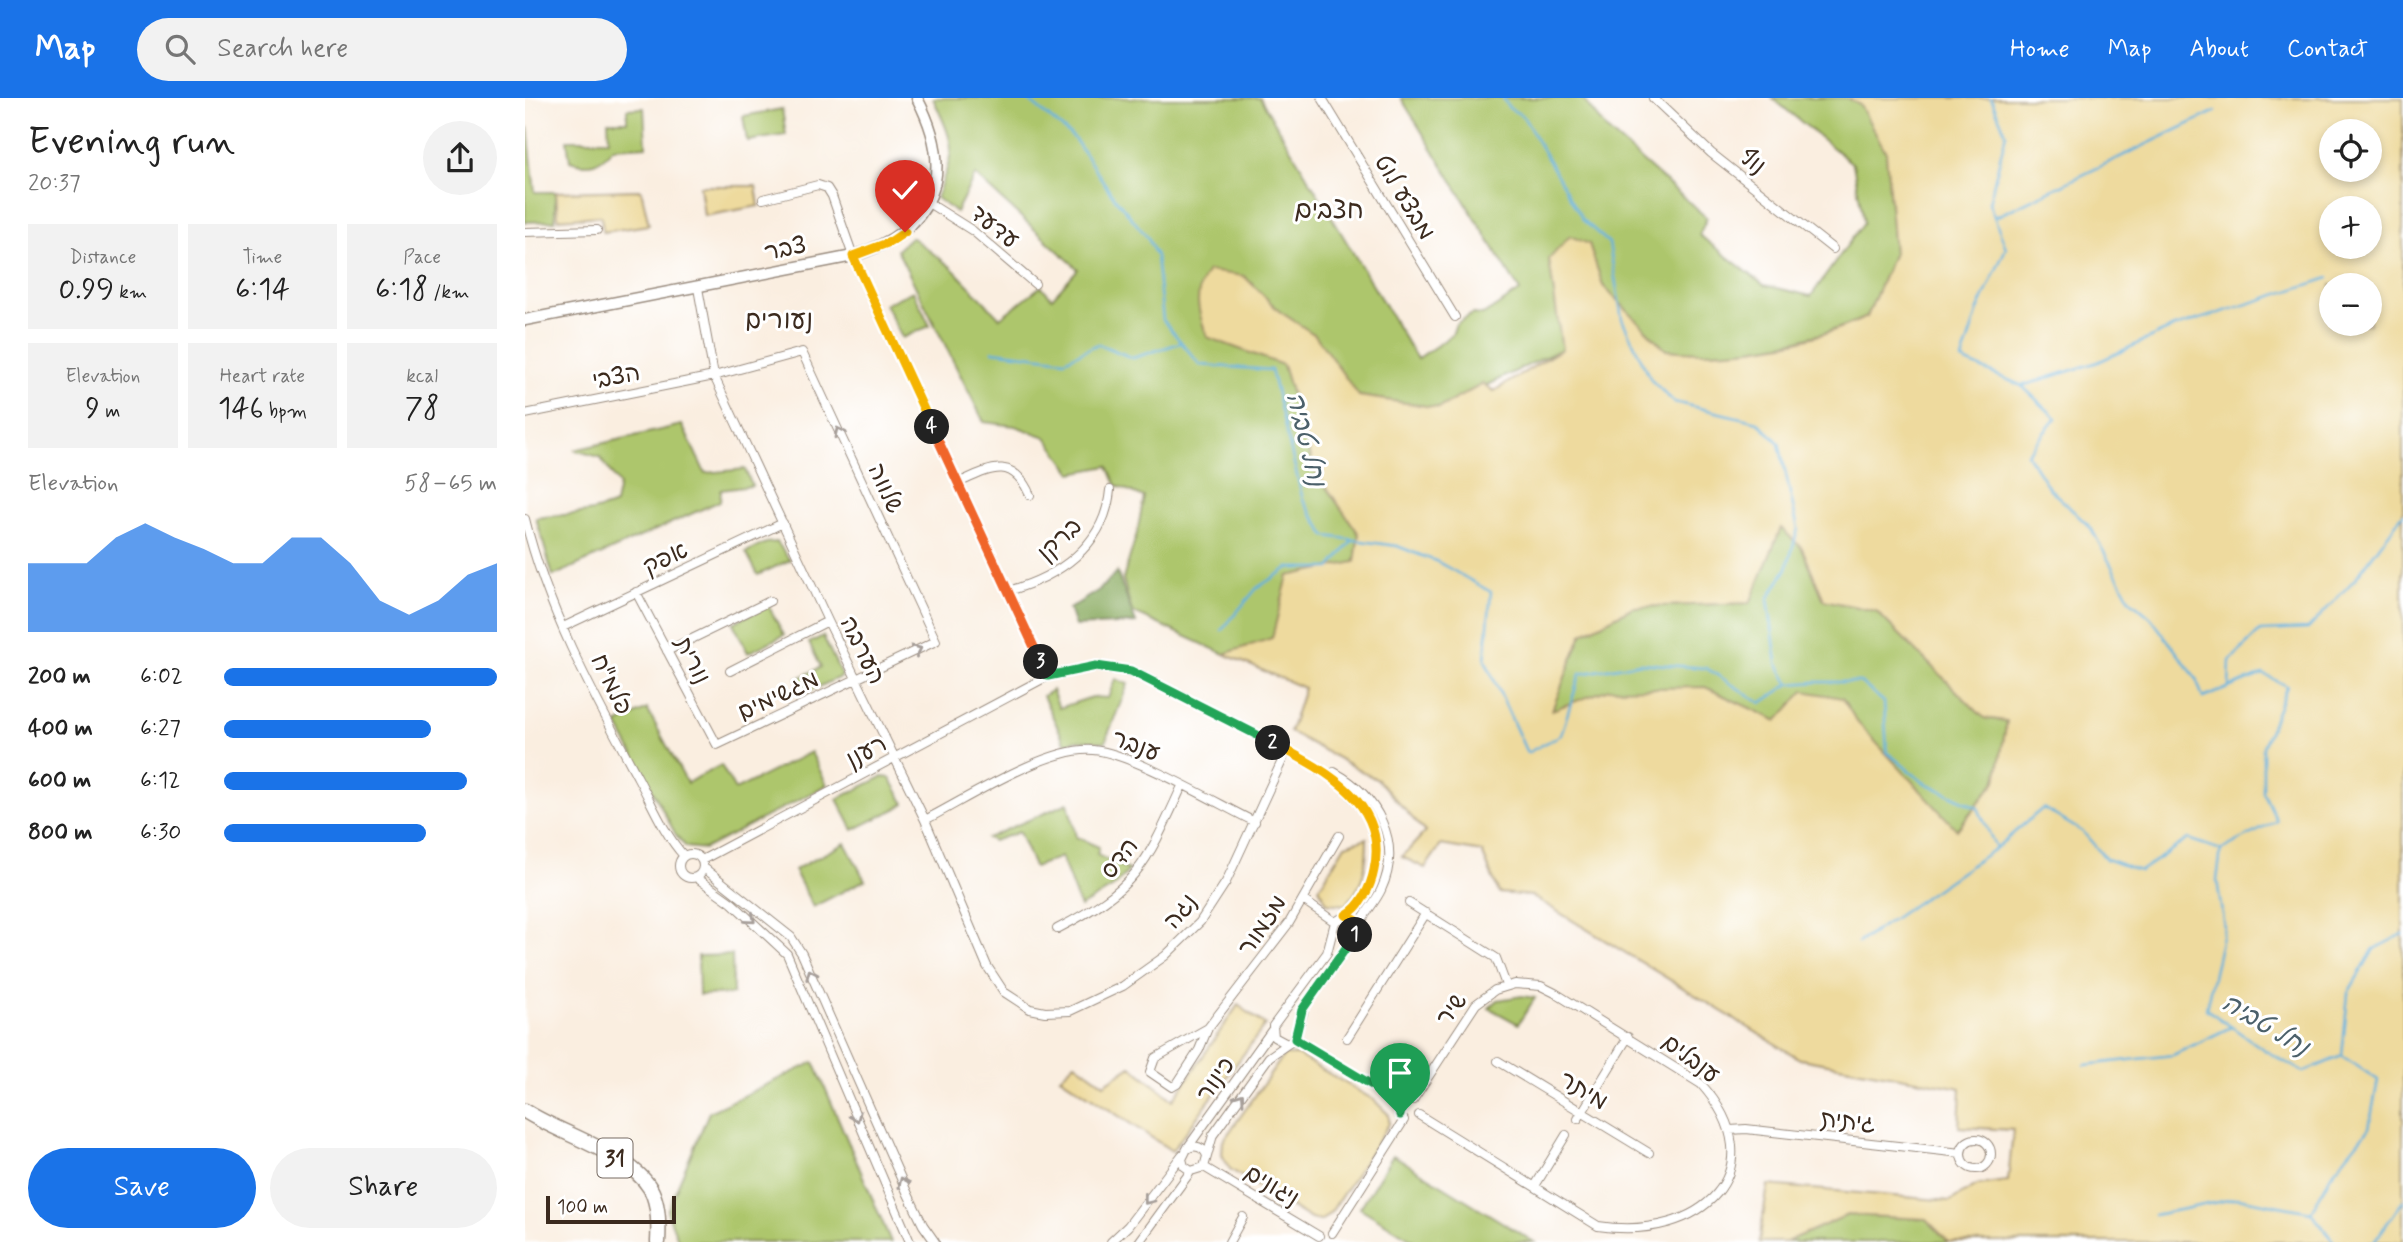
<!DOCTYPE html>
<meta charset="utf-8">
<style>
body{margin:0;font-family:Mynerve,"Playpen Sans Hebrew",sans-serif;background:#f2f2f2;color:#222;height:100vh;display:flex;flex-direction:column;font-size:26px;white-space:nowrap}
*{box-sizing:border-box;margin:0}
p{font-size:23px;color:#767676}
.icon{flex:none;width:38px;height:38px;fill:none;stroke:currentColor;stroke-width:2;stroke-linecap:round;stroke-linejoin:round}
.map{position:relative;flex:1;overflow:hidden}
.details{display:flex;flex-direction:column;background:#fff;width:525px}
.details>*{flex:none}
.controls{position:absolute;left:1794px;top:21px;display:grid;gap:14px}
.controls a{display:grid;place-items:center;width:63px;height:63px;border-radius:50%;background:#fff;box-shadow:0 4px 10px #0003;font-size:35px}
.scale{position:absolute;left:21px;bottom:18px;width:130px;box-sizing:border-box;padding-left:7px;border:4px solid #3b2a1e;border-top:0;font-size:19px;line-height:24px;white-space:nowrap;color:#3b2a1e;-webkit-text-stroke:5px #fff;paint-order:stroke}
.pin{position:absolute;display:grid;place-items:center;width:60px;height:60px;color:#fff;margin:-72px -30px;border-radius:50% 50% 50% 0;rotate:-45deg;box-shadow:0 0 7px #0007}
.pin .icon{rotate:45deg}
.km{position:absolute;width:35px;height:35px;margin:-18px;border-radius:50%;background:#222;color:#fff;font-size:19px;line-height:35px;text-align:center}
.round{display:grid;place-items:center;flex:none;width:74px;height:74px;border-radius:37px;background:#f2f2f2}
.summary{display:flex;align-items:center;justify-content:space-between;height:119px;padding:0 28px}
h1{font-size:38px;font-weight:600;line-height:52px}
.figures{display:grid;grid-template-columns:repeat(3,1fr);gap:10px;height:119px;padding:7px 28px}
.figures div{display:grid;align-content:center;border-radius:0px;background:#f2f2f2;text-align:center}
.figures b{font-size:30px;font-weight:600}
.figures small{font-size:19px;font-weight:400}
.figures p{font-size:19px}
.chart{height:196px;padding:14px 28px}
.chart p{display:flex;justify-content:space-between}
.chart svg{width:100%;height:126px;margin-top:7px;fill:#1a73e8;opacity:.7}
.primary-button{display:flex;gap:14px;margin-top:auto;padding:14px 28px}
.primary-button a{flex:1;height:80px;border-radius:42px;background:#1a73e8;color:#fff;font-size:28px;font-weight:600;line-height:80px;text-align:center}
.primary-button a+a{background:#f2f2f2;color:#222}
ul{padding:0 28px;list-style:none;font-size:23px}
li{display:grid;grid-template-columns:112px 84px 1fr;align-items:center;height:52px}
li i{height:18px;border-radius:9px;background:#1a73e8}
header{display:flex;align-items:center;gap:42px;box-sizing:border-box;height:98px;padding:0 35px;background:#1a73e8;color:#fff}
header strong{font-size:33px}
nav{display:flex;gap:38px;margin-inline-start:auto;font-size:24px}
.search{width:490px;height:63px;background:#f2f2f2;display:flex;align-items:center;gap:18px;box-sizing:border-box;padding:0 24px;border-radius:38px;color:#767676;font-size:26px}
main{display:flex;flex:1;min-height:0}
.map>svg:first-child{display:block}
.green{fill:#adc66c;stroke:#747845;stroke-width:2}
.forest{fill:#8aab60;stroke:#626a3f;stroke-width:2}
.sand{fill:#eeda9e;stroke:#94825e;stroke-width:2;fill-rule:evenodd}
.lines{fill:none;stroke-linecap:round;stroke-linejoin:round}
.stream{stroke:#62b1dc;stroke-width:2.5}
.street-casing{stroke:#9a8c7f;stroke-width:10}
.secondary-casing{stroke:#9a8c7f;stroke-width:13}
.highway-casing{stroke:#9a8c7f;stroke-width:17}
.street{stroke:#fff;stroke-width:8}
.secondary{stroke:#fff;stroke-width:10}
.highway{stroke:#fff;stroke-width:14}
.oneway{stroke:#a79f9a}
.split-1-casing{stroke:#fff;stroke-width:14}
.split-2-casing{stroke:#fff;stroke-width:14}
.split-3-casing{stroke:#fff;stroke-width:14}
.split-4-casing{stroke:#fff;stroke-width:14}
.split-5-casing{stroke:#fff;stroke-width:14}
.split-1{stroke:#22a559;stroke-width:9}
.split-2{stroke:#f5b400;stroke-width:9}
.split-3{stroke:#22a559;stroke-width:9}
.split-4{stroke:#f0652b;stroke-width:9}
.split-5{stroke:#f5b400;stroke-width:9}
.labels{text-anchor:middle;stroke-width:6;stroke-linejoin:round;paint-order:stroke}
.shield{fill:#fff;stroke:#766a62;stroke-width:2}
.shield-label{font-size:23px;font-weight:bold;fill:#3b2a1e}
.street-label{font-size:24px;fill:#3b2a1e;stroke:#fff}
.neighbourhood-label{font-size:26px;fill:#3b2a1e;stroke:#fff}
.water-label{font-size:26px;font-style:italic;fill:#4b606a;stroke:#fff}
</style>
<header>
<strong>Map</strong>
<div class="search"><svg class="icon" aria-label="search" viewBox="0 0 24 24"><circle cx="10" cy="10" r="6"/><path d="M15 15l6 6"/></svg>Search here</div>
<nav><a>Home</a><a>Map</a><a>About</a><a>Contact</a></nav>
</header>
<main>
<section class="details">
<div class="summary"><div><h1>Evening run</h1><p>20:37</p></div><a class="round"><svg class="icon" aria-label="share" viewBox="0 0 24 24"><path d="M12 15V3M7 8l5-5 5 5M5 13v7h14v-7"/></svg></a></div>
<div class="figures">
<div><p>Distance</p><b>0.99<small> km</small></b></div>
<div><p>Time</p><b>6:14</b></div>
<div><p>Pace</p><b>6:18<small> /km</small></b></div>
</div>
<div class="figures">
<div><p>Elevation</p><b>9<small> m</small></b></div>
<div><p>Heart rate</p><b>146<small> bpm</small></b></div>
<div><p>kcal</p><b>78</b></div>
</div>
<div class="chart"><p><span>Elevation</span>58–65 m</p>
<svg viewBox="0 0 160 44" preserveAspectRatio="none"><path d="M0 44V20L10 20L20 20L30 11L40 6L50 11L60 15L70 20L80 20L90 11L100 11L110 20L120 33L130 38L140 33L150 24L160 20V44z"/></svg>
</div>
<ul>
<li><b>200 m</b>6:02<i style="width:100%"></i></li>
<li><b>400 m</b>6:27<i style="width:76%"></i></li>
<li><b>600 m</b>6:12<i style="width:89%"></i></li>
<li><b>800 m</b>6:30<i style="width:74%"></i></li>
</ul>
<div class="primary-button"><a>Save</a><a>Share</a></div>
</section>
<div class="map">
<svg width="1878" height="1144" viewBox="0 0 1878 1144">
<rect width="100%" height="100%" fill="#fff"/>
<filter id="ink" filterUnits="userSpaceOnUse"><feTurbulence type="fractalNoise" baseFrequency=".0143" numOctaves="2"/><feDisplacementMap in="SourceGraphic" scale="14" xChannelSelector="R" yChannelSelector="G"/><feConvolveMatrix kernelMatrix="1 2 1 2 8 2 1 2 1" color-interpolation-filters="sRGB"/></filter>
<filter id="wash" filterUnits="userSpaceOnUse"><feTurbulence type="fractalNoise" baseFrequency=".00686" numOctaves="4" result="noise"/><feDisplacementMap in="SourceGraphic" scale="28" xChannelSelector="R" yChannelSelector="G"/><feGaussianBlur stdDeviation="1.57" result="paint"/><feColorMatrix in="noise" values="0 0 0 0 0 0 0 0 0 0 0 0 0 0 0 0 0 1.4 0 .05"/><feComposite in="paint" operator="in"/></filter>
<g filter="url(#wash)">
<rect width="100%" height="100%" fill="#faeee0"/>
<!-- green -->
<path class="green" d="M 408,0 L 735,0 L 892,261 L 927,237 L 931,226 L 947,216 L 958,217 L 995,193 L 876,0 L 1057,0 L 1083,33 L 1182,120 L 1174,137 L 1239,187 L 1286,198 L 1339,124 L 1328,66 L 1247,0 L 1322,0 L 1335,7 L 1361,54 L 1369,155 L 1342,219 C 1280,246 1208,259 1141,252 L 1078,188 L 1064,146 L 1024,161 L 1037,251 L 914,310 L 834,298 L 790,237 L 754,213 L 719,178 L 682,239 L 758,267 L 790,373 L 834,436 L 830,464 L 763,478 L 747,540 L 699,556 L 607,514 L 598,481 L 612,435 L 619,399 L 591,387 L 583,368 L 547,375 L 521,339 L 490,328 L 459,324 L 372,152 L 386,139 L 425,168 L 475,220 L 516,188 L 527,200 L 553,171 L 450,77 L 431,114 L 411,100 C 431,48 431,51 408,0 Z
M 119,10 L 121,48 L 88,50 C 76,65 65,70 45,63 L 42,42 L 84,42 L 83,23 L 102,23 L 102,11 Z
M 257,11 L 261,37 L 222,43 L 218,18 Z
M 3,30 L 10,94 L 30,94 L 30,123 L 0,124 L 0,31 Z
M 388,193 L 405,228 L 377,240 L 360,206 Z
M 157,327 L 180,375 L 220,371 L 227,388 L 196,392 L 195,403 L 28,478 L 11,420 C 39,416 64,417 90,406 L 94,387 L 75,359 L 49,352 Z
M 1255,429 L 1277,450 L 1299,502 L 1351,513 L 1459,620 L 1482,623 L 1471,683 L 1431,732 L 1332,624 L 1317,600 L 1252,623 L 1180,589 L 1027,612 L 1057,536 L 1108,509 L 1225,505 Z
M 252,444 L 265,462 L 233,477 L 221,454 L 241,445 Z
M 243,507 L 259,537 L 223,555 L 208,525 Z
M 298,538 L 317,578 L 279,596 L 272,581 L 296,569 L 284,545 Z
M 590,581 L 603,586 L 580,644 L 552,642 L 540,645 L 518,598 L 527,592 L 534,610 L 567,599 L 583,600 Z
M 122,611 L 162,685 L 196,667 L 210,692 L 286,654 L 302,687 L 179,751 L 161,749 L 151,737 L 92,626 Z
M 357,679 L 365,680 L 380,706 L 328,732 L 312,701 Z
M 543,705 L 551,739 L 574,749 L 572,757 L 604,772 L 590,788 L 555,809 L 536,759 L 509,769 L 494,734 L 468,743 L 462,740 Z
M 320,745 L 340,782 L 288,809 L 269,772 Z
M 207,857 L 208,896 L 174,897 L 173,858 Z
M 997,898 L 1010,900 L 993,926 L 964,910 L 973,902 Z
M 289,964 L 366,1144 L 154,1144 L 142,1113 L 184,1014 Z
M 868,1057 L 1009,1144 L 891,1144 L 835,1110 Z
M 1322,1117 L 1401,1121 L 1424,1144 L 1261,1144 Z"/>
<!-- forest -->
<path class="forest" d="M 592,474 L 611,525 L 550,528 L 544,511 L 574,492 Z"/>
<!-- sand -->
<path class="sand" d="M 1322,0 L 1878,0 L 1878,1144 L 1424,1144 L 1401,1121 L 1322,1117 L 1261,1144 L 1234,1144 L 1243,1087 L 1425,1103 L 1452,1087 L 1483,1083 L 1488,1032 L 1434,1029 L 1436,990 L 1275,961 L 1007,798 L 974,795 L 957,754 L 916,747 L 900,770 L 877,759 L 900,734 L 853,682 L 765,634 L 779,590 L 699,556 L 747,540 L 763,478 L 830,464 L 834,436 L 790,373 L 758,267 L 682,239 C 673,214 667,196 683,173 L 719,178 L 754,213 L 790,237 L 834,298 L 914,310 L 958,286 L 969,293 L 1037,251 L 1024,161 L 1045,138 L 1064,146 L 1078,188 L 1141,252 C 1207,259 1281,247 1342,219 L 1369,155 L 1361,54 L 1335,7 ZM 1806,33 L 1844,33 L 1844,72 L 1806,72 ZM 1806,110 L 1844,110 L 1844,149 L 1806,149 ZM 1806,187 L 1844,187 L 1844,226 L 1806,226 ZM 1256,430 L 1277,450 L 1299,502 L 1351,513 L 1459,620 L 1482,623 L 1471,683 L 1432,732 L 1332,624 L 1317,600 L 1279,593 L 1252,623 L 1180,589 L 1084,591 L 1027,612 L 1057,536 L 1108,509 L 1225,505 Z
M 175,88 L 231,88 L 234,108 L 179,118 Z
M 116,92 L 124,127 L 78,134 L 76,118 L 33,121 L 31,94 Z
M 842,740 C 842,767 839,787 821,807 L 802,805 L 794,790 L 820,747 Z
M 713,907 L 740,927 L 647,1053 L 535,979 L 550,965 L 579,986 L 606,968 L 648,1002 Z
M 759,957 L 772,957 L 849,1002 L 864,1017 L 864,1026 L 806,1114 L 796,1123 L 786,1121 L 705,1071 L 697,1057 L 698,1043 Z"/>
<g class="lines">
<!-- stream -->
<path class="stream" d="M 501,0 L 549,40 L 586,95 L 623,140 L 631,158 L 638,222 L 675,267 L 746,272 L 778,402 L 801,438 L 872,448 L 913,464 L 966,494 L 960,562 L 1002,655 L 1036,637 L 1055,576 L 1115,565 L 1181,570 L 1236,605 L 1264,586 L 1291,584 L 1335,584 L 1359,604 L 1362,654 L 1398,684 L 1453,710 L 1471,750 L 1518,710 L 1558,734 L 1581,761 L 1615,773 L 1663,741 L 1696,752 L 1692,782 L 1699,829 L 1681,911 L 1741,953 L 1778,974 L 1817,958 L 1853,982 L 1844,1030 L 1806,1077 L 1786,1114 L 1809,1144
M 978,0 L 984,10 L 998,18 L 1058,122 L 1084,145 L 1097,221 L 1126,282 L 1149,304 L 1233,324 L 1254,345 L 1273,431 L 1262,470 L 1243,501 L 1252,565 L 1263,585
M 1466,0 L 1481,36 L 1464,105 L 1481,150 L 1453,212 L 1437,262 L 1497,288 L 1531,320 L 1502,356 L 1524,390 L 1566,430 L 1605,502 L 1626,520 L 1671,580 L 1678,600 L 1738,576 L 1762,588 L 1738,649 L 1738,694 L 1752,723 L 1696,752
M 1470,119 L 1691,13
M 468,253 L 540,262 L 573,246 L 608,260 L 655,245
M 1497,288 L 1573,264 L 1647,230 L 1804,180
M 697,532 L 732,490 L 763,470 L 805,470 L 827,443
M 1704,589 L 1705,563 L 1735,533 L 1783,531 L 1830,481 L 1878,416
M 1333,845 L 1471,750
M 1817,958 L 1823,895 L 1849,851 L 1878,836
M 1560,967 L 1648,957 L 1706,929
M 1629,1117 L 1713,1100 L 1786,1114
M 1849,1144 L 1878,1103"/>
</g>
</g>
<g filter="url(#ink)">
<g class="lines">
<!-- street casing -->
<g class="street-casing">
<path id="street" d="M 797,0 L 930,219
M 1128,0 L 1186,55 L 1308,151
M 238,101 L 293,87 L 302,90 L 307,98 L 328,158 L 523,578
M 402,104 L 448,133 L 510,186
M 0,134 L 72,132
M 173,190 L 189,278 L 303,523 L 400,722 L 462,868 L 479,894 L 505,911 L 520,914 L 545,913 L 598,888 L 640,858 L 675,824 L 701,784 L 762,652
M 0,316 L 189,278 L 277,254 L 411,543 L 192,647 L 111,494
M 433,385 C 466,370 487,357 505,397
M 0,421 C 22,512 69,598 113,680 C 127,706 139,736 159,758
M 483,493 C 533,479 580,448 585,392
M 38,529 L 258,425
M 142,553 L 245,503
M 205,573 L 303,523
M 400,722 C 441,701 523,648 568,652 C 607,655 691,705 730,724
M154 768a12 12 0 1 1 24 0a12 12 0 1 1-24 0Z
M 177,762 L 523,578 L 571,568 L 606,573 L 762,652 L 812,682 L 845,719 L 852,753 L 849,775 L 838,799 L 825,815 L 810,824 L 802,855 L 748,928 L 749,939 L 762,946
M 179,770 L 266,839 L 277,856 L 382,1094 L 398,1127 L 410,1144
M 172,780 L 207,805 L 262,856 L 385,1144
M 778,802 L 810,824
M 884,805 L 971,860 L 981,887
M 532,831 C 612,790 621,767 657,688
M 683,930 L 630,960 L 625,974 L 647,989 L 652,986 L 674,952 L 683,930 L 764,825 L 814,738
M 822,940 L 901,815
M 770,941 L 877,1005
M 973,963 L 1124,1055
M 888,1002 L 951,906 L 970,892 L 990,886 L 1016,888 L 1030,895 L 1176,986 C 1253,1072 1176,1144 1073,1128 L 894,1017
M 1053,1021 L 1103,939
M 1205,1032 L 1221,1031 L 1436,1055
M1436 1056a15 15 0 1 1 30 0a15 15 0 1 1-30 0Z
M 663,1049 L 747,932
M 682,1058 C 679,1049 670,1046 662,1051 L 657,1061 L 659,1068 L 666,1073 L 679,1069 L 688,1037 L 744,959 L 770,941 L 780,908 L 832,835 C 835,819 849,807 856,792 C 878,745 853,698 809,674
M 679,1069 L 794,1138
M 1010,1088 L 1041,1037
M 807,1135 L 879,1022
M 586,1144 L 603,1128 L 657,1057
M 614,1144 L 666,1073
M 704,1144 L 718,1119"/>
</g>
<!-- secondary casing -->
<g class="secondary-casing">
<path id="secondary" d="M 0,222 L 328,158 C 410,132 432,76 392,0"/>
</g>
<!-- highway casing -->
<g class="highway-casing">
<path id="highway" d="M 0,1013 C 35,1036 104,1055 125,1090 C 134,1105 134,1127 133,1144"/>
</g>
<!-- street -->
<use href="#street" class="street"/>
<!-- secondary -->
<use href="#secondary" class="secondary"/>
<!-- highway -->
<use href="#highway" class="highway"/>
</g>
<!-- one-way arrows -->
<defs><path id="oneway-chevron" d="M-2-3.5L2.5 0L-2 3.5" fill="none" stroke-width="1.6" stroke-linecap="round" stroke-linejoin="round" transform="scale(1.75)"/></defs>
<g class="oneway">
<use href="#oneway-chevron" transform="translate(314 334) rotate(-115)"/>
<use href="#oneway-chevron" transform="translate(392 552) rotate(-25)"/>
<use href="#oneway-chevron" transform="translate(226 821) rotate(41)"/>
<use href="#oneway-chevron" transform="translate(286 876) rotate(-113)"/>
<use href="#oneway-chevron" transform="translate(715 1000) rotate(-55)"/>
<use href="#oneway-chevron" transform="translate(331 1019) rotate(67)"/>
<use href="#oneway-chevron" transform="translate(378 1084) rotate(-114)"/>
<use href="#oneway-chevron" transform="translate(623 1102) rotate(128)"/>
</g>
</g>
<g class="lines" filter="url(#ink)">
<!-- split-1 casing -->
<g class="split-1-casing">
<path id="split-1" d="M 830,837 L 777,912 L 770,941 L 877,1005 L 875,1017"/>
</g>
<!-- split-2 casing -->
<g class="split-2-casing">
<path id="split-2" d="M 748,645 C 799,672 864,704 849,772 C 846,788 836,809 821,817 L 832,823 L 830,837"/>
</g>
<!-- split-3 casing -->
<g class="split-3-casing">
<path id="split-3" d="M 516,564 L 523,578 L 571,568 L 606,573 L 748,645"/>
</g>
<!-- split-4 casing -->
<g class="split-4-casing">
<path id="split-4" d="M 407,329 L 516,564"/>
</g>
<!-- split-5 casing -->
<g class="split-5-casing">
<path id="split-5" d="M 380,134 L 365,144 L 328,158 L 407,329"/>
</g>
<!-- split-1 -->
<use href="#split-1" class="split-1"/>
<!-- split-2 -->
<use href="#split-2" class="split-2"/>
<!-- split-3 -->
<use href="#split-3" class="split-3"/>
<!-- split-4 -->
<use href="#split-4" class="split-4"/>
<!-- split-5 -->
<use href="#split-5" class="split-5"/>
</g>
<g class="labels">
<!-- shield labels -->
<rect class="shield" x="72.5" y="1040.5" width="35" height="39" rx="5"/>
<g class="shield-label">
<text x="90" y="1068">31</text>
</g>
<!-- street labels -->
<g class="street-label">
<text transform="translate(1228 63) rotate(39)" y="8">נוף</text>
<text transform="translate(880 99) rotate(59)" y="8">מבצע לוט</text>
<text transform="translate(470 128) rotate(38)" y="8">עדעד</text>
<text transform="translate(260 150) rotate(-12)" y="8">צבר</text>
<text transform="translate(91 278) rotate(-11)" y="8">הצבי</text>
<text transform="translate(361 390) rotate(65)" y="8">שלווה</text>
<text transform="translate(534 441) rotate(-43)" y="8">ברקן</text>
<text transform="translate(140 460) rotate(-25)" y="8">אפק</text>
<text transform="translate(338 552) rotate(64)" y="8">הערבה</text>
<text transform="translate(168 562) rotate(63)" y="8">נורית</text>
<text transform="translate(87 586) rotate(64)" y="8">פלמ"ח</text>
<text transform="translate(253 597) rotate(-25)" y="8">מגשימים</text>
<text transform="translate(611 647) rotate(21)" y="8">ענבר</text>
<text transform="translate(341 653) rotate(-28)" y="8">רענן</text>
<text transform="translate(594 760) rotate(-51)" y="8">הדס</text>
<text transform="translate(655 813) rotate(-51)" y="8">נגה</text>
<text transform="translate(737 827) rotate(-56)" y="8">מזמור</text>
<text transform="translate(926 911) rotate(-53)" y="8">שיר</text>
<text transform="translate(1166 960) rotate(37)" y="8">ענבלים</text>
<text transform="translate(690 981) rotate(-55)" y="8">כינור</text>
<text transform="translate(1059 992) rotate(31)" y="8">מיתר</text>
<text transform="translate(1323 1023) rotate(6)" y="8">גיתית</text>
<text transform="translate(747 1087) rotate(31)" y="8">ניגונים</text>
</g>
<!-- neighbourhood labels -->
<g class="neighbourhood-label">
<text x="804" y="120">חצבים</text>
<text x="254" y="230">נעורים</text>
</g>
<!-- water labels -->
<g class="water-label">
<text transform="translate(782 341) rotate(76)" y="9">נחל טביה</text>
<text transform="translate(1741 926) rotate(31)" y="9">נחל טביה</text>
</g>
</g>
</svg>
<div class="controls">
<a><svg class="icon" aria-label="locate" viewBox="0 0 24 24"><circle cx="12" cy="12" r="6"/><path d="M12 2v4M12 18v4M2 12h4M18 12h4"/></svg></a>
<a>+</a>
<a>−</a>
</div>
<div class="scale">100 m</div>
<div class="pin" style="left:875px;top:1017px;background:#1e9e55"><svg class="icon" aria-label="arrive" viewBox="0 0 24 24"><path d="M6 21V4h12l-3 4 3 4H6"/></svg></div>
<div class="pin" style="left:380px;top:134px;background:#d93025"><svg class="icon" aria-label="check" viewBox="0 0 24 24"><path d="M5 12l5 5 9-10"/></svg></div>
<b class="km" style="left:830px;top:837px">1</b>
<b class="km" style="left:748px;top:645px">2</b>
<b class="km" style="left:516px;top:564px">3</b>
<b class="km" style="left:407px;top:329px">4</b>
</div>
</main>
